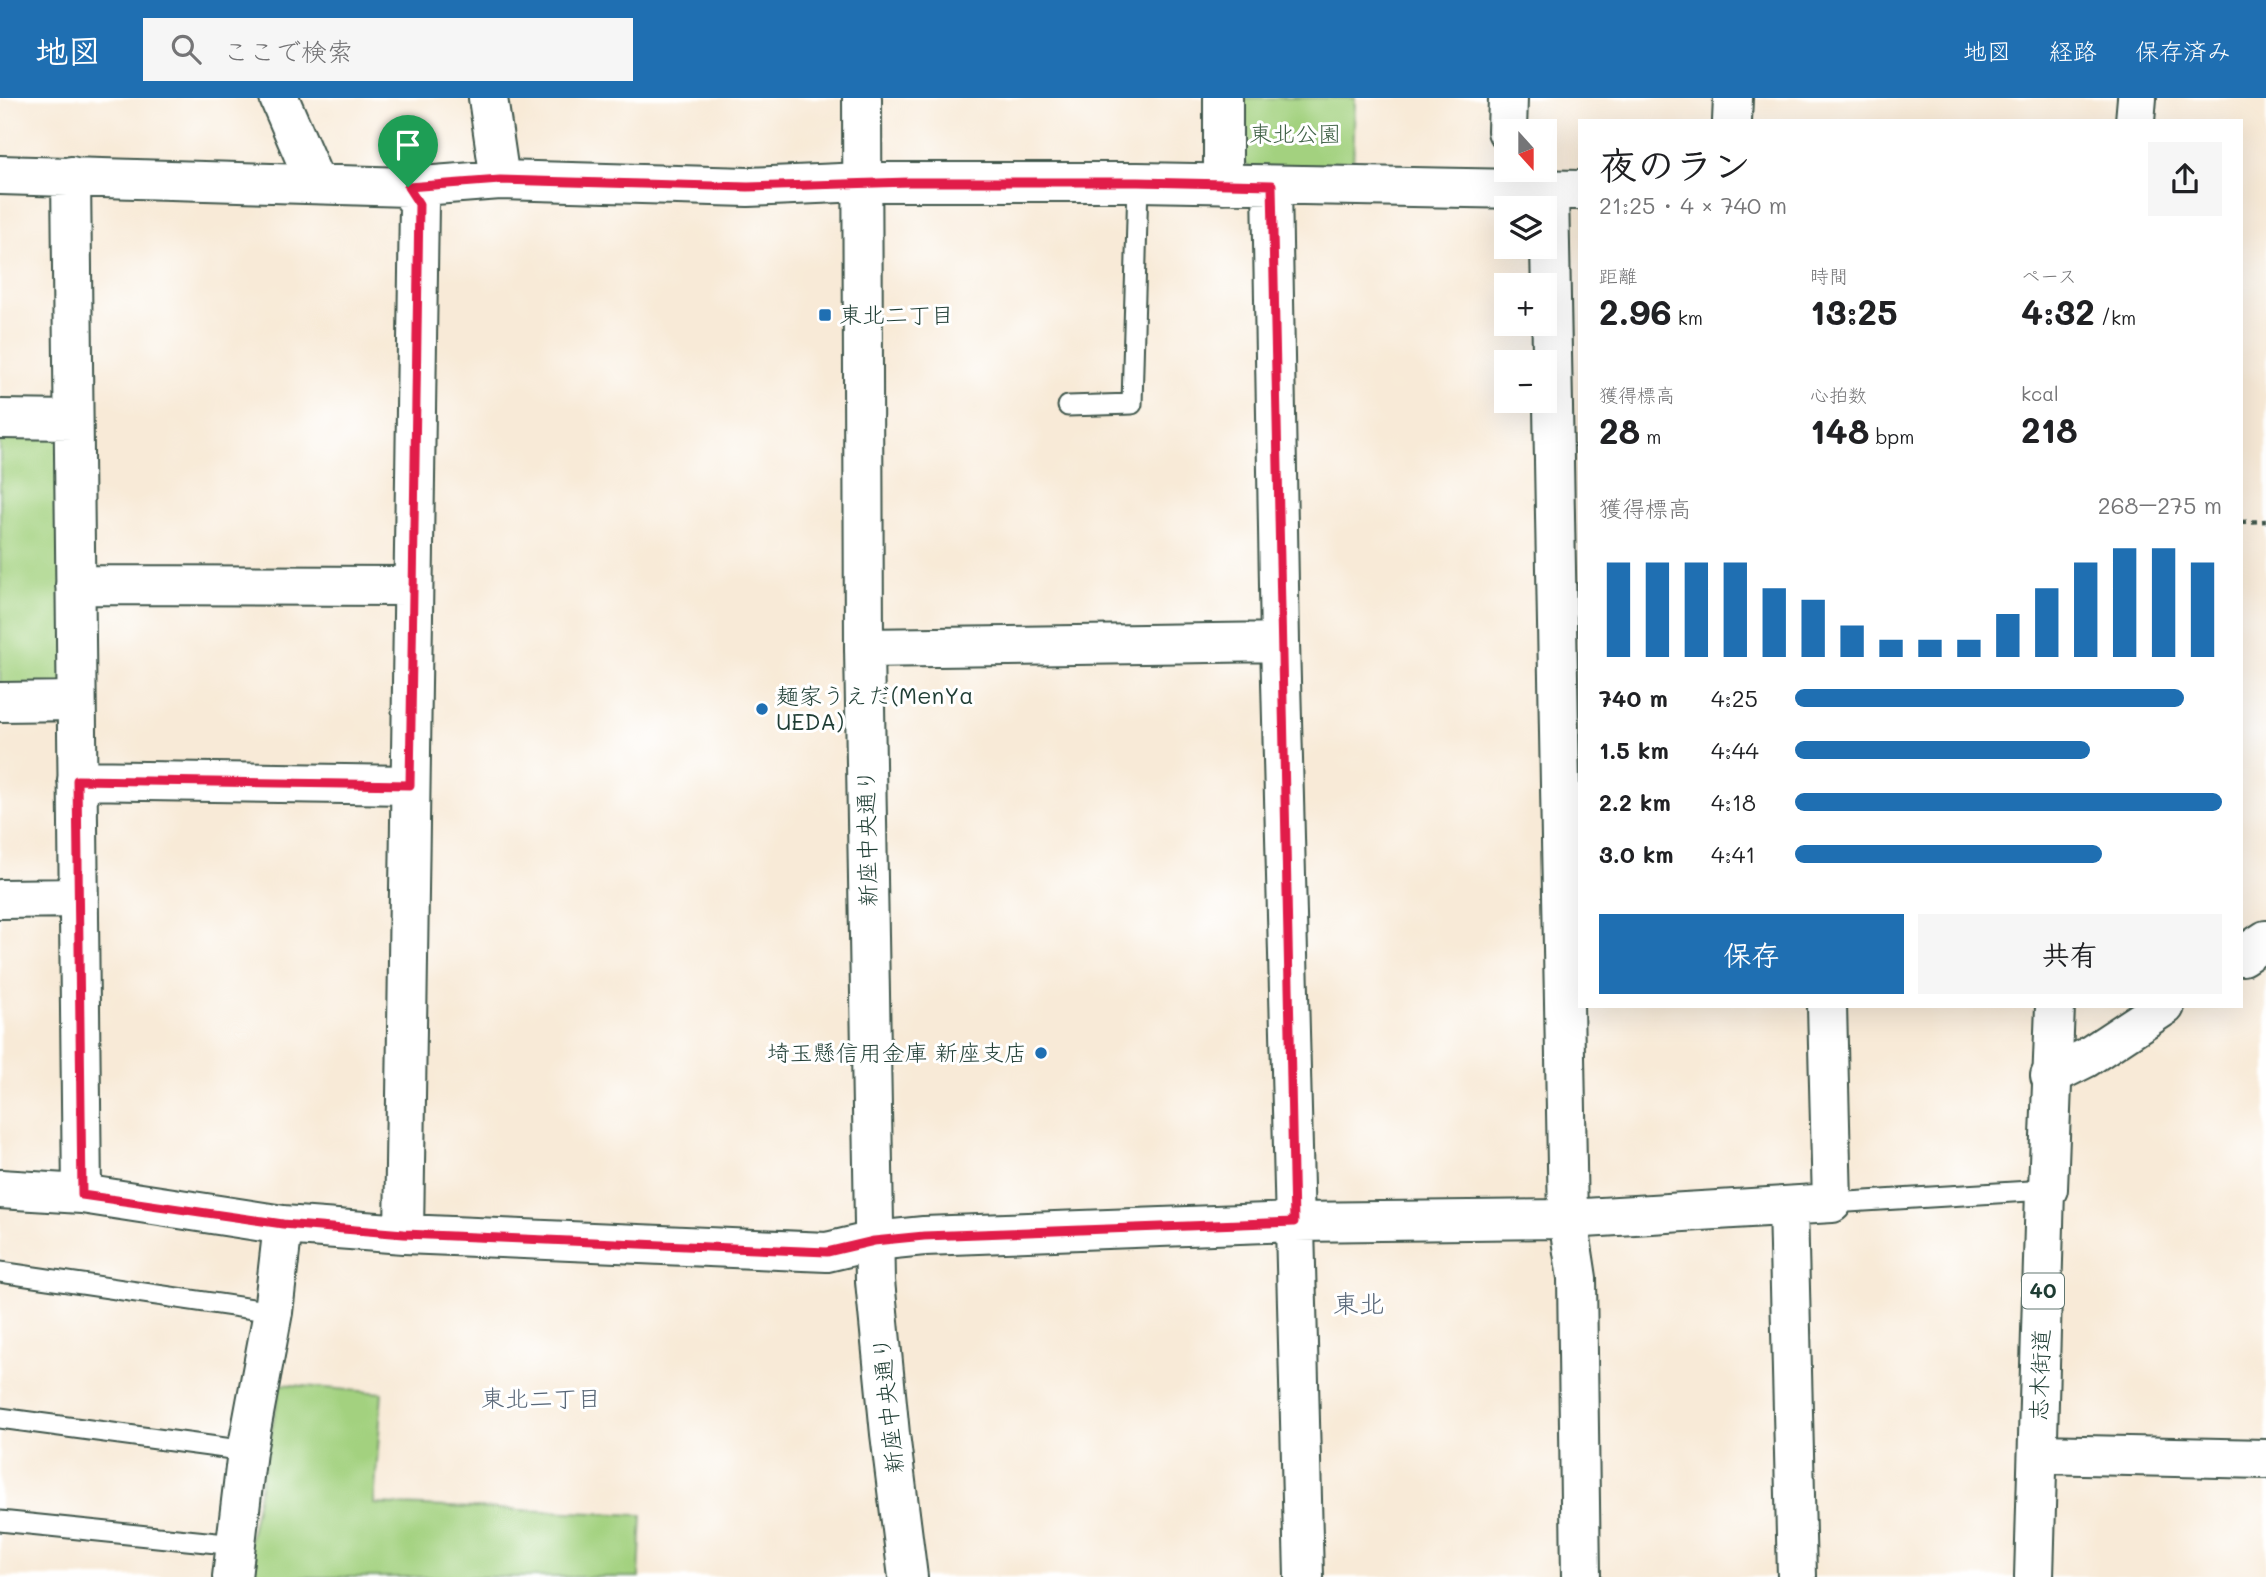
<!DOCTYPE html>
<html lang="ja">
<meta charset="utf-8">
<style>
body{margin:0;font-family:Mali,"Klee One",sans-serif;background:#f6f6f6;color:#202124;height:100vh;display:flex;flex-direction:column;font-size:26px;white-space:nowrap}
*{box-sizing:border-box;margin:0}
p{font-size:23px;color:#757577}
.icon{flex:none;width:38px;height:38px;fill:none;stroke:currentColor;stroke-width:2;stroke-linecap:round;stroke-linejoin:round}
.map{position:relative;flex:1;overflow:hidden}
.panel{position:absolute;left:1578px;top:21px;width:665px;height:889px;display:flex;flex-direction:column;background:#fff;border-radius:0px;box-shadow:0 7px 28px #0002}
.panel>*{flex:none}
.needle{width:46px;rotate:159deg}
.buttons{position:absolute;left:1494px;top:21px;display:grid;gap:14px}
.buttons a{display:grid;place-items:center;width:63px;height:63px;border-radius:0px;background:#fff;box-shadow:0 7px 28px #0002;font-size:35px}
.pin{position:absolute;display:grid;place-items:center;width:60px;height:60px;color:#fff;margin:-72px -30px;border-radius:50% 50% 50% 0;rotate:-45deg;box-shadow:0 0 7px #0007}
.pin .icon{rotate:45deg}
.round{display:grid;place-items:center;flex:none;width:74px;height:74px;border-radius:0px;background:#f6f6f6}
.overview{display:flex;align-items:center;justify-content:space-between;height:119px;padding:0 21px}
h1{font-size:38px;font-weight:700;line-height:52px}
.stats{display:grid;grid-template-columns:repeat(3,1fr);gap:10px;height:119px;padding:7px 21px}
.stats div{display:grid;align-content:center}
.stats b{font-size:35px;font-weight:700}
.stats small{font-size:19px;font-weight:400}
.stats p{font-size:19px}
.chart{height:196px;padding:14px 21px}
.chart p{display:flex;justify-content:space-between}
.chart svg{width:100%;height:126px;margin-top:7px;stroke:#1f6fb2;stroke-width:6}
.button{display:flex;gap:14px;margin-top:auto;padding:14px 21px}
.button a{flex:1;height:80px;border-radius:0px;background:#1f6fb2;color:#fff;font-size:28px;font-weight:700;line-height:80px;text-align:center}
.button a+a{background:#f6f6f6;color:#202124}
ul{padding:0 21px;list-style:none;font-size:23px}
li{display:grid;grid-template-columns:112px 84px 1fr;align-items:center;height:52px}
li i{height:18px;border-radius:9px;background:#1f6fb2}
header{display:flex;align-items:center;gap:42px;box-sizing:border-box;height:98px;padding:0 35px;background:#1f6fb2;color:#fff}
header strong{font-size:33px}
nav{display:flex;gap:38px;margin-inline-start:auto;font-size:24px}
.search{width:490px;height:63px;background:#f6f6f6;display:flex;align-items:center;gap:18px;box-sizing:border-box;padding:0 24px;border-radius:0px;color:#757577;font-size:26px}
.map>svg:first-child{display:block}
.green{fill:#a3d17f;stroke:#61875a;stroke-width:2}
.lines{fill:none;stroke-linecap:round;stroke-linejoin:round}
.service-casing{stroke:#40574c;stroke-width:23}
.minor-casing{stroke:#40574c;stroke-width:42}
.tertiary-casing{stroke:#40574c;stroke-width:42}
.primary-casing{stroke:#40574c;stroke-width:42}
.path{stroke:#40574c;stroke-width:4.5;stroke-dasharray:5 5;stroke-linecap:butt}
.service{stroke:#fff;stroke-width:19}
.minor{stroke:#fff;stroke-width:38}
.tertiary{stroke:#fff;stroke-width:38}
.primary{stroke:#fff;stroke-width:38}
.route-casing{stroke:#fff;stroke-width:14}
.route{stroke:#e11d48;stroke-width:9}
.poi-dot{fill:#1f6fb2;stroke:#fff;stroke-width:2.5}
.labels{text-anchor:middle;stroke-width:6;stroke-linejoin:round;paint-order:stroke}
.shield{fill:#fff;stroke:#627771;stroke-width:2}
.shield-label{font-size:21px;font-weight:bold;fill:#1f3d34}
.park-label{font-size:23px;fill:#406247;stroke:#fff}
.poi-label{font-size:23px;fill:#1f3d34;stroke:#fff;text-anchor:start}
.street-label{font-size:23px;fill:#1f3d34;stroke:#fff}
.neighbourhood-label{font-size:24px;fill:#5a6878;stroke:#fff}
.quarter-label{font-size:26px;fill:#5a6878;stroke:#fff}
</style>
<header>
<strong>地図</strong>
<div class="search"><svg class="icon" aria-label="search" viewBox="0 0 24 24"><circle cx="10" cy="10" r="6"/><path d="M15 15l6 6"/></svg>ここで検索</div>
<nav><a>地図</a><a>経路</a><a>保存済み</a></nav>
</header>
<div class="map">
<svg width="2266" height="1479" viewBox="0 0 2266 1479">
<rect width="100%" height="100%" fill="#fff"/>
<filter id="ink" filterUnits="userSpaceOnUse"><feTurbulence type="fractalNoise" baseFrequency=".0143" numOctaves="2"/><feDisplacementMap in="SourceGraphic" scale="14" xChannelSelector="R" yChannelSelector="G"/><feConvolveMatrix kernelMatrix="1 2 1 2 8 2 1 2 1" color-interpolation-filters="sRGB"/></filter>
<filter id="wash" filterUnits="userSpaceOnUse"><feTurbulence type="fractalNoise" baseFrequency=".00686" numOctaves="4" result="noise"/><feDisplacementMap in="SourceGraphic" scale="28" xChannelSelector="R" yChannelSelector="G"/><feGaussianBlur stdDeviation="1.57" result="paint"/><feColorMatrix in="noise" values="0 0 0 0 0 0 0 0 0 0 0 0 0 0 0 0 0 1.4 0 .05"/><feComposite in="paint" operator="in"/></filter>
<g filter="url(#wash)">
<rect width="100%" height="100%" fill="#f8ead7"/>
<!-- green -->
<path class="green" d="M 1236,0 L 1355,0 L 1353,72 L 1252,72 L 1235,56 Z
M 73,322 L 76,603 L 0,604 L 0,325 Z
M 281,1286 L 382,1295 L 374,1406 L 642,1417 L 639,1479 L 242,1479 Z"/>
</g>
<g filter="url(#ink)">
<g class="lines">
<!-- service casing -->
<g class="service-casing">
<path id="service" d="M 1068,308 L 1132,306 L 1138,84
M 1832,1105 L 2045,1092
M 0,1174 L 273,1214
M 0,1320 L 247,1353
M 0,1423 L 236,1447"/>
</g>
<!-- minor casing -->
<g class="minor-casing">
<path id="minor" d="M 279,0 L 316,86
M 488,0 L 500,82
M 1223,0 L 1223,86
M 1732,23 L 1733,0
M 1507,33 L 1508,0
M 0,77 L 408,89 L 500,82 L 748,89 L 863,84 L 1138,84 L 1580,92
M 71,78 L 82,1096
M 1272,87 L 1280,544 L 1304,1479
M 1549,92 L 1568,1121 L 1577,1180 L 1581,1479
M 0,321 L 73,322
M 75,487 L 413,488
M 864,550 L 1280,544
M 0,604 L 76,603
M 77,682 L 410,687
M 0,801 L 79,800
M 2242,858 L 2266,842
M 2050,978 L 2086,960 L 2165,908
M 0,1091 L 82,1096 L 283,1127 L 404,1136 L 827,1154 L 874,1143 L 924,1138 L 1294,1124 L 1568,1121 L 1832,1105 L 1827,908
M 1788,1108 L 1797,1479
M 404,1136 L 419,106 L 408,89
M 2038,1356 L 2266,1361
M 232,1479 L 247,1353 L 273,1214 L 283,1127"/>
</g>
<!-- tertiary casing -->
<g class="tertiary-casing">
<path id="tertiary" d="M 862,0 L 864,550 L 875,1183 L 890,1336 L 908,1479"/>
</g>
<!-- primary casing -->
<g class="primary-casing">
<path id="primary" d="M 2135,23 L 2137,0
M 2034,1479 L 2045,1092 L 2048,1091 L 2055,908"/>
</g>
<!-- path -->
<path class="path" d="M 2242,424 L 2266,423"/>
<!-- service -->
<use href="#service" class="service"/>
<!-- minor -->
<use href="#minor" class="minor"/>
<!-- tertiary -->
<use href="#tertiary" class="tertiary"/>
<!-- primary -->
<use href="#primary" class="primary"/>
</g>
</g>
<g class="lines" filter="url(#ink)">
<!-- route casing -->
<g class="route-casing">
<path id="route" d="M 500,82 L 748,89 L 909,84 L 1138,84 L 1272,87 L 1294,1124 L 924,1138 L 874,1143 L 827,1154 L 404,1136 L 283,1126 L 82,1097 L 77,682 L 410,687 L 419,106 L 408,89 Z"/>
</g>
<!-- route -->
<use href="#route" class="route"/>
</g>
<!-- markers -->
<g class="poi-dot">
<rect x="818" y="210" width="14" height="14" rx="3.5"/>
<circle cx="762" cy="611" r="7"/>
<circle cx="1041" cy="955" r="7"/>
</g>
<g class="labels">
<!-- shield labels -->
<rect class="shield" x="2022" y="1175.5" width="42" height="35" rx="5"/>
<g class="shield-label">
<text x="2043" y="1200">40</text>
</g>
<!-- park labels -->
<g class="park-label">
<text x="1295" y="44">東北公園</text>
</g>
<!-- poi labels -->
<g class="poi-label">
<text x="839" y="225">東北二丁目</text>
<text x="776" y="606">麺家うえだ(MenYa<tspan x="776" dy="26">UEDA)</tspan></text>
<text x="1027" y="963" text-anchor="end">埼玉懸信用金庫 新座支店</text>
</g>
<!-- street labels -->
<g class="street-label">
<text transform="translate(867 740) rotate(-91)" y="8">新座中央通り</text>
<text transform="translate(2040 1277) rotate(-88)" y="8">志木街道</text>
<text transform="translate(888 1307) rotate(-96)" y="8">新座中央通り</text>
</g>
<!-- neighbourhood labels -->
<g class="neighbourhood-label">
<text x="541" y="1309">東北二丁目</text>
</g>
<!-- quarter labels -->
<g class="quarter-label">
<text x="1359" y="1215">東北</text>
</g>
</g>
</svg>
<div class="buttons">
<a><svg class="needle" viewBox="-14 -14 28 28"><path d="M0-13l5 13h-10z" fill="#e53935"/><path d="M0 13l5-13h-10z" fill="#757577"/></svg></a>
<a><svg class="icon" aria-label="layers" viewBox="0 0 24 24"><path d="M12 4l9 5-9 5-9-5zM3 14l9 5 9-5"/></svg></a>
<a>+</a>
<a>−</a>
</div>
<div class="pin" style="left:408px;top:89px;background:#1e9e55"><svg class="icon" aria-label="arrive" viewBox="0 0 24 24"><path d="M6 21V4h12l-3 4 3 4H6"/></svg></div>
<section class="panel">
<div class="overview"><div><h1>夜のラン</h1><p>21:25 · 4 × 740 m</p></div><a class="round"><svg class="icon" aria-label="share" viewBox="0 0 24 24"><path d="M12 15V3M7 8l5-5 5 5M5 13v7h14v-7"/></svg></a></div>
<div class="stats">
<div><p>距離</p><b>2.96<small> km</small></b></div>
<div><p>時間</p><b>13:25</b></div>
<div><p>ペース</p><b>4:32<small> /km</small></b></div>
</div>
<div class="stats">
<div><p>獲得標高</p><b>28<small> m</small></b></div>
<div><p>心拍数</p><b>148<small> bpm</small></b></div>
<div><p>kcal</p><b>218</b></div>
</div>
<div class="chart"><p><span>獲得標高</span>268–275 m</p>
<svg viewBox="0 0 160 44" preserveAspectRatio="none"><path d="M5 44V11M15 44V11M25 44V11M35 44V11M45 44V20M55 44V24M65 44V33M75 44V38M85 44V38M95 44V38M105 44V29M115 44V20M125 44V11M135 44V6M145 44V6M155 44V11"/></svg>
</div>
<ul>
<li><b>740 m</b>4:25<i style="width:91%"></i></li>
<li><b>1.5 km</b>4:44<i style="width:69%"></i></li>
<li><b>2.2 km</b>4:18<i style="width:100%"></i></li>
<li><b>3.0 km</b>4:41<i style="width:72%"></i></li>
</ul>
<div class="button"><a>保存</a><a>共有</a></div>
</section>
</div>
